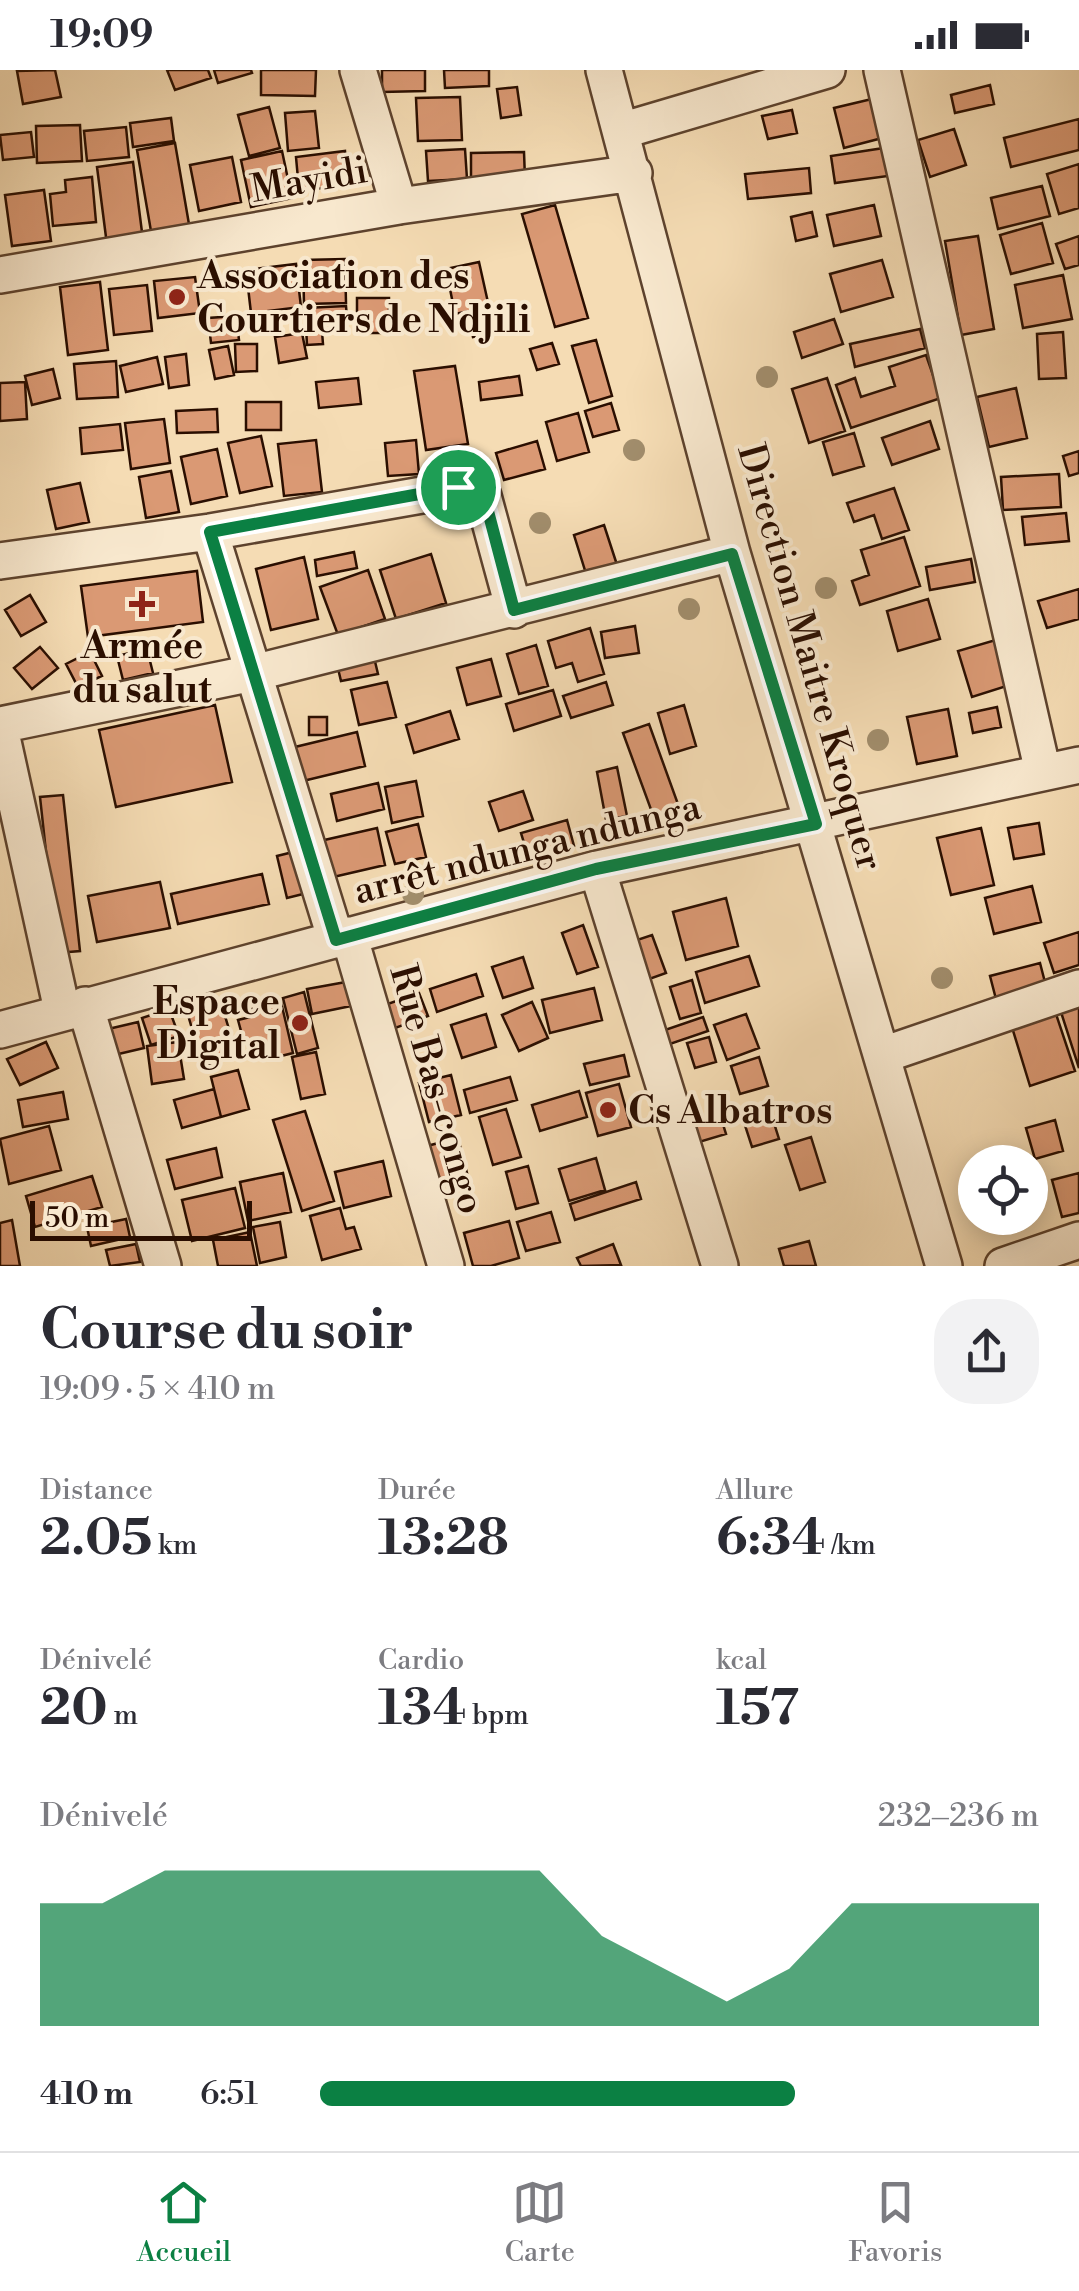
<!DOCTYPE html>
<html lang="fr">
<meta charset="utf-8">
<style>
body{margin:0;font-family:"Libre Bodoni",serif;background:#f2f2f3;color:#2b2b33;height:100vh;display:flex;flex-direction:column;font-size:38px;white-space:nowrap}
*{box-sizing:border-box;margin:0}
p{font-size:32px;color:#7c7c81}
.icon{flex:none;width:55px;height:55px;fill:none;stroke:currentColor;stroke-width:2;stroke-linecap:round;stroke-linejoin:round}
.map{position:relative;height:1196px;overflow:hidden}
.side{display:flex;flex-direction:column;background:#fff;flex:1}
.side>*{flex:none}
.controls{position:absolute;left:958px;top:1075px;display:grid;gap:20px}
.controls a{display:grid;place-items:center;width:90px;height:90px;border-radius:50%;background:#fff;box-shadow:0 5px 25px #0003;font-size:50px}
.scale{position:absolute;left:30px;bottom:25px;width:222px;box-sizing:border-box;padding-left:10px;border:5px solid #2a0e00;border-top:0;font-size:28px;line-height:35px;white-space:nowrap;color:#2a0e00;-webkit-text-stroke:8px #f8e8ce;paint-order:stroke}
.pin{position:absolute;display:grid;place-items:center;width:85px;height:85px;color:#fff;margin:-42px;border:5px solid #fff;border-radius:50%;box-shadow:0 2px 10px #0007}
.round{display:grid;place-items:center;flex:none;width:105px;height:105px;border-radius:40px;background:#f2f2f3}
.overview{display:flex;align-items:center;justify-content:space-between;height:170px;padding:0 40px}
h1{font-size:55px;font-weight:700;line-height:75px}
.metrics{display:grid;grid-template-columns:repeat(3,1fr);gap:15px;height:170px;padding:10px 40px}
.metrics div{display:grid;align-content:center}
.metrics b{font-size:50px;font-weight:700}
.metrics small{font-size:28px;font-weight:400}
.metrics p{font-size:28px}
.chart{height:280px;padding:20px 40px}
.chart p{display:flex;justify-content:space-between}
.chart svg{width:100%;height:180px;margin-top:10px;fill:#0b8043;opacity:.7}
ul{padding:0 40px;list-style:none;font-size:32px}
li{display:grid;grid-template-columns:160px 120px 1fr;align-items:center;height:75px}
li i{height:25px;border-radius:12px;background:#0b8043}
.status{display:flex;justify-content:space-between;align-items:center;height:70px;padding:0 50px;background:#fff;direction:ltr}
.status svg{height:28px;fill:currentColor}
.tab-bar{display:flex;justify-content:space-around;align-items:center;height:140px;border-top:2px solid #e1e1e2;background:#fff;font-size:28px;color:#7c7c81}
.tab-bar a{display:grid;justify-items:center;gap:5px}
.tab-bar .on{color:#0b8043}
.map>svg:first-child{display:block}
.building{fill:#da9974;stroke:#2a0e00;stroke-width:2.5}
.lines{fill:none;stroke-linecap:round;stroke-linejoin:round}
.street-casing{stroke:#5d422d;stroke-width:40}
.street{stroke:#f8e8ce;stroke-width:35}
.tree{fill:#a18d6c}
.route-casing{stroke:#fff;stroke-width:20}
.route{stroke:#0b8043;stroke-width:12}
.poi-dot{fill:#8f2418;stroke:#f8e8ce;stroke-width:4}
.labels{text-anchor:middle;stroke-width:8;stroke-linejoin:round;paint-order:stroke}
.street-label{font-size:38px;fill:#2a0e00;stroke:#f8e8ce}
.poi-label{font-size:38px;font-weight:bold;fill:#2a0e00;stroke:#f8e8ce;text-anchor:start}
</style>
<div class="status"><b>19:09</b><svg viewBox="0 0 49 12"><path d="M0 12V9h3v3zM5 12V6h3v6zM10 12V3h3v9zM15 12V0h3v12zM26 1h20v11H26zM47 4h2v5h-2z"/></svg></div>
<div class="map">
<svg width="1079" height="1196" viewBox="0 0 1079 1196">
<rect width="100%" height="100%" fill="#f5dcb4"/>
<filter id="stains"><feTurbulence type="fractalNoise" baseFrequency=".002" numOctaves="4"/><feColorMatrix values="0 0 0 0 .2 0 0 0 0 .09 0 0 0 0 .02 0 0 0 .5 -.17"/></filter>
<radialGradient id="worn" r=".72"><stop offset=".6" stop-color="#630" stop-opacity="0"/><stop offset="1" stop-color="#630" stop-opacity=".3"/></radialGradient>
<!-- building -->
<path class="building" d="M 55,0 L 61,27 L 23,34 L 17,1 Z
M 167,0 L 208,0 L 211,8 L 175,20 Z
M 214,0 L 251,0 L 252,3 L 218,13 Z
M 261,0 L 316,0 L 315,26 L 261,25 Z
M 382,0 L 425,0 L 425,21 L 382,22 Z
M 444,0 L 489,0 L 489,16 L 445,18 Z
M 990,15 L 994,34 L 955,43 L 951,25 Z
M 517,17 L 521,45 L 501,48 L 497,19 Z
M 460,27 L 462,70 L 418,71 L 416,28 Z
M 876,28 L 886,67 L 844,78 L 834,38 Z
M 269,37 L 280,78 L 249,86 L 238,45 Z
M 792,40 L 797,63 L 768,69 L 762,46 Z
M 315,41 L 319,78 L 288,81 L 285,43 Z
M 171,48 L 174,71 L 133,77 L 130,53 Z
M 1079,49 L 1079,80 L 1011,97 L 1004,68 Z
M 80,55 L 82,91 L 37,93 L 36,56 Z
M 126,57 L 129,87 L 87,91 L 84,61 Z
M 954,59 L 966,95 L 930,107 L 918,70 Z
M 31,62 L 34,87 L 3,90 L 0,65 Z
M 175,73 L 190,160 L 152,167 L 137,80 Z
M 884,78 L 888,106 L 835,113 L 831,86 Z
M 465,79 L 467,109 L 428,111 L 426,81 Z
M 282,81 L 292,128 L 251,137 L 241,90 Z
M 345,81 L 348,116 L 299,120 L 296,87 Z
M 524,82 L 525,109 L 471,110 L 471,83 Z
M 232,87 L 241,132 L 199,141 L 190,95 Z
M 133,92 L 143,170 L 107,175 L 97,97 Z
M 1079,94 L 1079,138 L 1059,144 L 1047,104 Z
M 809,98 L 811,123 L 748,129 L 745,104 Z
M 92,107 L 96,152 L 53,156 L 50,124 L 66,122 L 65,110 Z
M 1042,116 L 1050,146 L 998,159 L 991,128 Z
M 44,120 L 51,171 L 12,176 L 5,125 Z
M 555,135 L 588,248 L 555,257 L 522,144 Z
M 874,135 L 881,166 L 834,176 L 827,145 Z
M 812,142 L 817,166 L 796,171 L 791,147 Z
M 1042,153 L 1053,193 L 1011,204 L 1000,165 Z
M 978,166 L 994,259 L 961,265 L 945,171 Z
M 1079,166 L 1079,195 L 1065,199 L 1056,174 Z
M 345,189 L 346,233 L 304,234 L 303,190 Z
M 882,190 L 893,227 L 841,242 L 830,204 Z
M 479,192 L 489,237 L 455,244 L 446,199 Z
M 296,194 L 301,237 L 251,243 L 246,200 Z
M 1063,205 L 1072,249 L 1023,258 L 1015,215 Z
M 195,207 L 200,243 L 158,248 L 154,211 Z
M 100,212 L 108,280 L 68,285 L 60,217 Z
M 147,215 L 152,261 L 114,265 L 109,219 Z
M 357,228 L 389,228 L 389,263 L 357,263 Z
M 346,236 L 347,248 L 321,249 L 323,274 L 307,275 L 305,238 Z
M 494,243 L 497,262 L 473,267 L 469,247 Z
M 236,246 L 239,270 L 211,273 L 208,248 Z
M 834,249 L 843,274 L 802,288 L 794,262 Z
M 920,259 L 925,278 L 855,297 L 850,274 Z
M 1063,262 L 1066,308 L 1039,309 L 1037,264 Z
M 302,263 L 307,288 L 279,293 L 275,267 Z
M 596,270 L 612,326 L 589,333 L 572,276 Z
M 552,273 L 559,294 L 537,300 L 530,279 Z
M 235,274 L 257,274 L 257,301 L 236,302 Z
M 228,276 L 234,305 L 215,309 L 209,280 Z
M 186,284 L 189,315 L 169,318 L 165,287 Z
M 926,285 L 941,328 L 851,358 L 836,315 L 855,308 L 861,327 L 895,316 L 889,297 Z
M 157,287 L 163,314 L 126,322 L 120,296 Z
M 116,291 L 118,327 L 77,329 L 74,294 Z
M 455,296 L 468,374 L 426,380 L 414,301 Z
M 53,299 L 60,328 L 32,335 L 25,306 Z
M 519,306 L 522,325 L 481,330 L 479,312 Z
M 358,308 L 361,334 L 319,338 L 316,312 Z
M 827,308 L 845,361 L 809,373 L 792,319 Z
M 25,312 L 27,349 L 0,351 L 0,313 Z
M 1016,318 L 1027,368 L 989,377 L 977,327 Z
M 246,332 L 281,332 L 281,360 L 246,360 Z
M 611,333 L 619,360 L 593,367 L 585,341 Z
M 217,339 L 218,362 L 177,363 L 176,341 Z
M 578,343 L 589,382 L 557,391 L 546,352 Z
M 164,349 L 170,393 L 131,399 L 125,353 Z
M 930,351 L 939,379 L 892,395 L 882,368 Z
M 120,354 L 123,380 L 82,384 L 80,358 Z
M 854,363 L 864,396 L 833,405 L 823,372 Z
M 261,366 L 272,416 L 240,423 L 228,373 Z
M 316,370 L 322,422 L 284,426 L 278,374 Z
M 416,370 L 419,404 L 388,406 L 385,373 Z
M 537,371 L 545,399 L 504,410 L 496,383 Z
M 217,379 L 227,426 L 191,434 L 181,387 Z
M 1079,381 L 1079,403 L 1069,406 L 1063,386 Z
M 171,401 L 179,442 L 146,448 L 139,407 Z
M 1059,404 L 1061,437 L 1003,440 L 1001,407 Z
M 80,413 L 89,452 L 56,459 L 47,420 Z
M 894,418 L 909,460 L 882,469 L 874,445 L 854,452 L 847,433 Z
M 1066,443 L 1069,471 L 1025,475 L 1022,447 Z
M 604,455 L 619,501 L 588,510 L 574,465 Z
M 904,467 L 920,516 L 860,535 L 852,511 L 869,505 L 861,480 Z
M 354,482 L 357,498 L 317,506 L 315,490 Z
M 431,484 L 446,533 L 396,549 L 380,500 Z
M 304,487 L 318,549 L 271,560 L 256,499 Z
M 971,489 L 975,512 L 930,520 L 926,497 Z
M 368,500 L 385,549 L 338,565 L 320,517 Z
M 197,501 L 203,552 L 88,567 L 81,516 Z
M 1079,519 L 1079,549 L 1047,558 L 1038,531 Z
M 30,525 L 46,552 L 21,566 L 5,540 Z
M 928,529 L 940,569 L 898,581 L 887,541 Z
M 635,556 L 639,583 L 605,588 L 601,562 Z
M 590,558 L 604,604 L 578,612 L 572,593 L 556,598 L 548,571 Z
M 999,569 L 1013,614 L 972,627 L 958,581 Z
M 536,575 L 548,616 L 519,624 L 507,584 Z
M 40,577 L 58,598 L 32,619 L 14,598 Z
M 147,579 L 153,603 L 123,610 L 117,586 Z
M 372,579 L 378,604 L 341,611 L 335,586 Z
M 90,582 L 102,606 L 78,617 L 66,594 Z
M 491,589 L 501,626 L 467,635 L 457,598 Z
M 387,612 L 396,647 L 359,655 L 351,620 Z
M 606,612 L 613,635 L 571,648 L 563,626 Z
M 553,620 L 561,646 L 514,661 L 506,634 Z
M 215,635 L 232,712 L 116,737 L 99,660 Z
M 684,635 L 696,676 L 670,684 L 658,643 Z
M 997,637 L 1001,657 L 973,663 L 969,643 Z
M 948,639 L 957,686 L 917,694 L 907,647 Z
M 450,641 L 459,669 L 414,683 L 406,655 Z
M 309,647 L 327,647 L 327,665 L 309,665 Z
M 649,654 L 679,737 L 653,745 L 623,663 Z
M 357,662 L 365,696 L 303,711 L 295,677 Z
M 617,697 L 627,746 L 606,750 L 597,702 Z
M 416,711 L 423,746 L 392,753 L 385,717 Z
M 378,713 L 384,739 L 337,751 L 331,724 Z
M 523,721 L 533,750 L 499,761 L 489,732 Z
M 63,725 L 80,881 L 57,883 L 40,727 Z
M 567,750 L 574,776 L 529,789 L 521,763 Z
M 1039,753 L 1044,784 L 1014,789 L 1008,758 Z
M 418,754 L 426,787 L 395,794 L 386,762 Z
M 377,758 L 385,795 L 329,808 L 320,771 Z
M 981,758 L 994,815 L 951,825 L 937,768 Z
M 301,780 L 311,822 L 287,828 L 277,786 Z
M 262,804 L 269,834 L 178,854 L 171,824 Z
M 160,812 L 170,858 L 97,872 L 88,826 Z
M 1032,816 L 1041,852 L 994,864 L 985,828 Z
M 726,828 L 738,876 L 686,890 L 673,842 Z
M 583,855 L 598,897 L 577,904 L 562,863 Z
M 1079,862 L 1079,895 L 1054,903 L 1044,873 Z
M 652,865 L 666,903 L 641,912 L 628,873 Z
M 749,886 L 759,916 L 705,933 L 696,902 Z
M 523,887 L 533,918 L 503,928 L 492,897 Z
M 1040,893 L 1047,920 L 997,933 L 990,906 Z
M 476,904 L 483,926 L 437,942 L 430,919 Z
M 692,910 L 701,943 L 680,949 L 670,917 Z
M 346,912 L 351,936 L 312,944 L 307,919 Z
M 594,918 L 602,950 L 550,963 L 542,930 Z
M 304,922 L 318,978 L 297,984 L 283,928 Z
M 419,923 L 428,946 L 387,961 L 379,937 Z
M 281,932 L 293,983 L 265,990 L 259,969 L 244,972 L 238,950 L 250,947 L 248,940 Z
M 532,932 L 548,968 L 519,981 L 502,945 Z
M 1079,933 L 1079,998 L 1060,939 Z
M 222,936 L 237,986 L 203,996 L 188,945 Z
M 169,939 L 179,966 L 151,975 L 142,948 Z
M 1055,941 L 1075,1001 L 1030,1016 L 1011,954 Z
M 486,944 L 496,977 L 462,988 L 451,955 Z
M 746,944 L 759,978 L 727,990 L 714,955 Z
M 703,947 L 708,961 L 667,975 L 662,961 Z
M 138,952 L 144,978 L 110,986 L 104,960 Z
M 709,967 L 716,992 L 695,998 L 687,973 Z
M 46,972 L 58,998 L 20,1015 L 7,989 Z
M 178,972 L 184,1009 L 152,1014 L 147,976 Z
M 316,982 L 325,1024 L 301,1029 L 292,987 Z
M 624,985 L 629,1006 L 590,1015 L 584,994 Z
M 759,987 L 768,1016 L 740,1024 L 731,996 Z
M 238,1000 L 249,1039 L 221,1047 L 211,1007 Z
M 451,1005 L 461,1045 L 429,1052 L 419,1013 Z
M 510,1007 L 517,1030 L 470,1043 L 464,1020 Z
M 619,1014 L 631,1057 L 598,1066 L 586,1023 Z
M 214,1019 L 221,1047 L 182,1058 L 174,1030 Z
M 579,1021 L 587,1047 L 540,1061 L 532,1035 Z
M 63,1022 L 68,1049 L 23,1057 L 18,1030 Z
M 768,1034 L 779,1069 L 752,1077 L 741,1043 Z
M 506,1039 L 521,1087 L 493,1095 L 479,1047 Z
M 305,1041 L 334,1131 L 302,1141 L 273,1050 Z
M 721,1048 L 726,1064 L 689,1075 L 684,1058 Z
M 1055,1050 L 1063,1081 L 1035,1089 L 1026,1058 Z
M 49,1056 L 61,1100 L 9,1114 L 0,1069 Z
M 811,1067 L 825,1112 L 800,1120 L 785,1075 Z
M 458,1068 L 467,1103 L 433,1112 L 423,1077 Z
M 216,1078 L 222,1107 L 175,1119 L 167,1090 Z
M 596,1088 L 605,1120 L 569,1131 L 559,1099 Z
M 383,1091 L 391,1126 L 344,1138 L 335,1102 Z
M 528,1096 L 538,1133 L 516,1139 L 506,1102 Z
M 283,1103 L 291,1142 L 248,1151 L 240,1112 Z
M 1079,1103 L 1079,1143 L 1062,1147 L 1052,1110 Z
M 92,1106 L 102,1137 L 35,1157 L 26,1126 Z
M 636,1112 L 641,1129 L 575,1150 L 570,1134 Z
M 235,1118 L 245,1158 L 192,1171 L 182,1130 Z
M 340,1138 L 346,1159 L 354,1157 L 361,1179 L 322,1190 L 310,1146 Z
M 551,1142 L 560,1172 L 526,1181 L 517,1152 Z
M 126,1149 L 130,1167 L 91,1176 L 87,1157 Z
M 12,1150 L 20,1196 L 0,1196 L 0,1153 Z
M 509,1151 L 519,1188 L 491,1196 L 473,1196 L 464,1163 Z
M 280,1152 L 286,1187 L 260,1193 L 253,1157 Z
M 250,1162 L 257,1196 L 218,1196 L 213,1170 Z
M 809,1171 L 816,1196 L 784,1196 L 779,1179 Z
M 136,1174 L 140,1192 L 110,1196 L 106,1180 Z
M 613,1174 L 621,1195 L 581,1196 L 577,1188 Z"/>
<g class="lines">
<!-- street casing -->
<g class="street-casing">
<path id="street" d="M 358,0 L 399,136
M 604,0 L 732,483 L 944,1196
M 882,0 L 1043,702
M 621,61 L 827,0
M 0,205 L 399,136 L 634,103
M 210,462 L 336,870
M 0,491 L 210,462 L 468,417 L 483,426 L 514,540
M 0,655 L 253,603 L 732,483
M 0,658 L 62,940
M 597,799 L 720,1196
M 349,865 L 446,1196
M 85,935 L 163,1196
M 0,960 L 597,799 L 1079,695
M 883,985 L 1079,918
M 1003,1196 L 1079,1170"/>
</g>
<!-- street -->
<use href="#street" class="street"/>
</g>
<!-- trees -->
<g class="tree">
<circle cx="767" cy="307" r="11"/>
<circle cx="634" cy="380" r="11"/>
<circle cx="540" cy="453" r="11"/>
<circle cx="826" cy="518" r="11"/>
<circle cx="689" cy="539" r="11"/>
<circle cx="878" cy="670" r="11"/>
<circle cx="413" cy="824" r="11"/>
<circle cx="942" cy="908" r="11"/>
</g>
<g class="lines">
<!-- route casing -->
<g class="route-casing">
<path id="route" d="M 458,417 L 473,418 L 484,426 L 514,540 L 732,484 L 816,754 L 596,799 L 336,870 L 210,462 Z"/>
</g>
<!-- route -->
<use href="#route" class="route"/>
</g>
<!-- markers -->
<g class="poi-dot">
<circle cx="177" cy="227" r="10"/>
<path d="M137 519h10v10h10v10h-10v10h-10v-10h-10v-10h10z"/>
<circle cx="300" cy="953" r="10"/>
<circle cx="608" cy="1040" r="10"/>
</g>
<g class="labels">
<!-- street labels -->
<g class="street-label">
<text transform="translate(309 109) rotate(-10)" y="13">Mayidi</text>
<text transform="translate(811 587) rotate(74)" y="13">Direction Maitre Kroquer</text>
<text transform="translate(527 778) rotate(-14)" y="13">arrêt ndunga ndunga</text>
<text transform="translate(438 1019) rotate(74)" y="13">Rue Bas-congo</text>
</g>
<!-- poi labels -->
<g class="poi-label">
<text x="197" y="218">Association des<tspan x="197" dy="44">Courtiers de Ndjili</tspan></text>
<text x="142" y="588" text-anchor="middle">Armée<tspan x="142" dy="44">du salut</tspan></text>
<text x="280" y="944" text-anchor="end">Espace<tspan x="280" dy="44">Digital</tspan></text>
<text x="628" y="1053">Cs Albatros</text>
</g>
</g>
<rect width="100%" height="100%" filter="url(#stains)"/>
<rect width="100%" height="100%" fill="url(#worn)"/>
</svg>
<div class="controls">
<a><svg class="icon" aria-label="locate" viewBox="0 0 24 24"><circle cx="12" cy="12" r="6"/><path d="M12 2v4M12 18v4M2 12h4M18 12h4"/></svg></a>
</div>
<div class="scale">50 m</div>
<div class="pin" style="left:458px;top:417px;background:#1e9e55"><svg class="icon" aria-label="arrive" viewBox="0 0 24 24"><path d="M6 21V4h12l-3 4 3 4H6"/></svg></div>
</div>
<section class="side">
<div class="overview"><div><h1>Course du soir</h1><p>19:09 · 5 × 410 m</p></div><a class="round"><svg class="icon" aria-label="share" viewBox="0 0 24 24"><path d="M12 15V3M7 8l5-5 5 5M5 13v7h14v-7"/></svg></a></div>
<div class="metrics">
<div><p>Distance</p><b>2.05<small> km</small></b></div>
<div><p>Durée</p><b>13:28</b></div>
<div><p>Allure</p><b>6:34<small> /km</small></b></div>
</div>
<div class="metrics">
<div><p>Dénivelé</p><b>20<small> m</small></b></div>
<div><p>Cardio</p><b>134<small> bpm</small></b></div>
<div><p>kcal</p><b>157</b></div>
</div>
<div class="chart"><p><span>Dénivelé</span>232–236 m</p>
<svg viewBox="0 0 160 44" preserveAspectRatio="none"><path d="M0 44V14L10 14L20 6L30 6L40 6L50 6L60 6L70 6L80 6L90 22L100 30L110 38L120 30L130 14L140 14L150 14L160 14V44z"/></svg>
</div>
<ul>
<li><b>410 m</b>6:51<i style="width:66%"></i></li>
</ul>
</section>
<nav class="tab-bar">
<a class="on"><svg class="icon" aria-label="home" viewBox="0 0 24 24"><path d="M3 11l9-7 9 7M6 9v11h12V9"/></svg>Accueil</a>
<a><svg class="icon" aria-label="map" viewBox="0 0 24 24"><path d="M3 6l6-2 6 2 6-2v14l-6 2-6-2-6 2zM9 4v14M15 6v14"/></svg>Carte</a>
<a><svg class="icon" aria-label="saved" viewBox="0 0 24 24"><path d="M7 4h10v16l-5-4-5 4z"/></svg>Favoris</a>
</nav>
